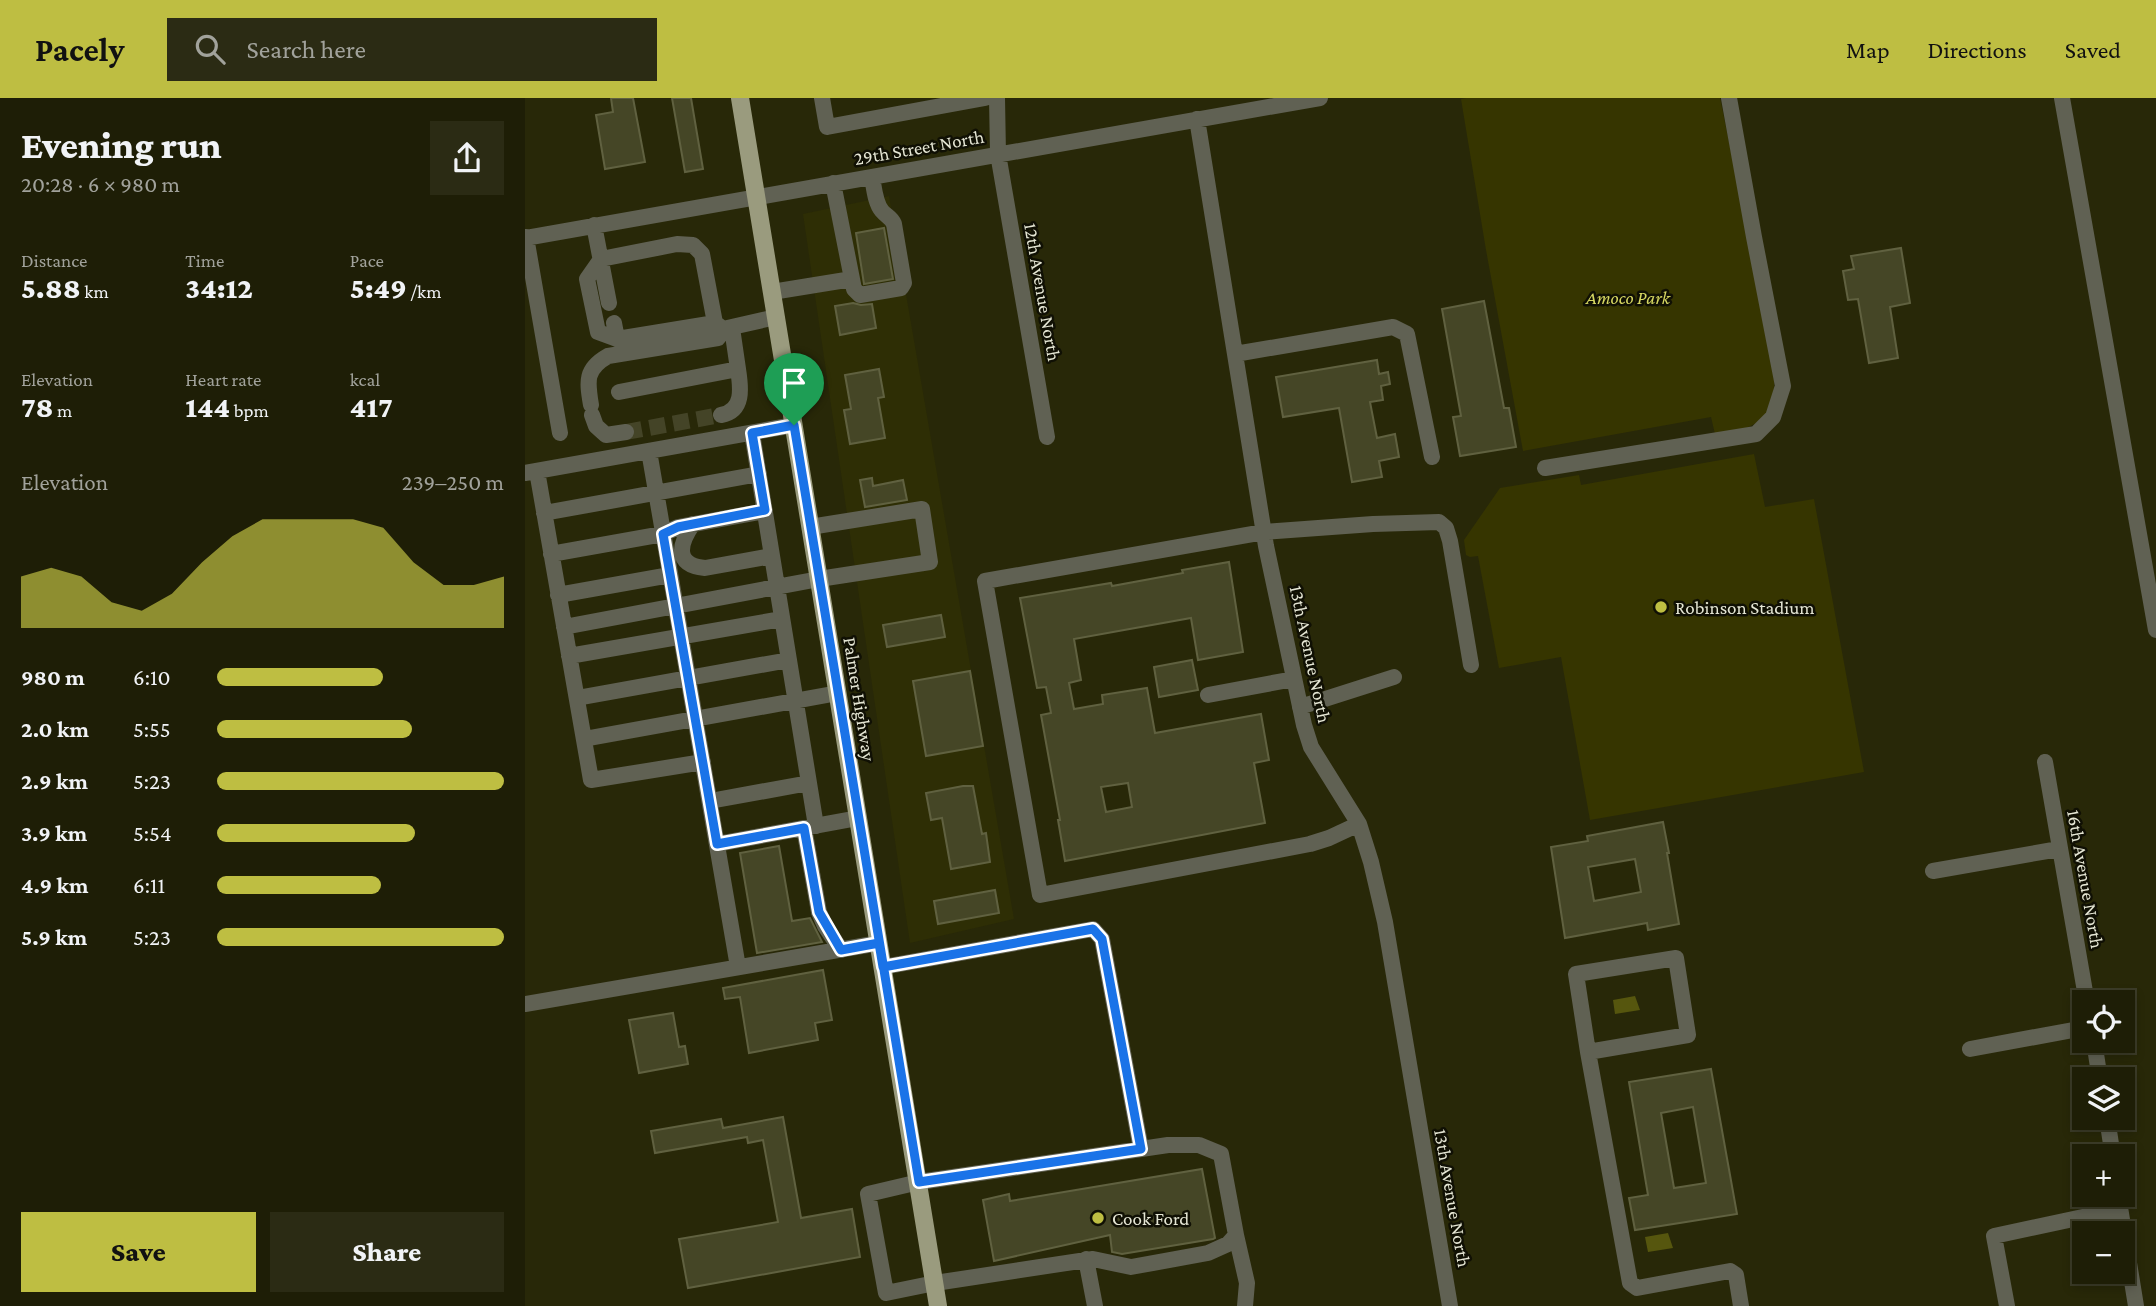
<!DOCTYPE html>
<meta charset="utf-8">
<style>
body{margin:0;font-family:"Crimson Pro",serif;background:#2b2b14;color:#f1f3f6;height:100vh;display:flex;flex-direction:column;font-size:26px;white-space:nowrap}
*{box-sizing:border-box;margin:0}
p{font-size:23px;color:#a1a29b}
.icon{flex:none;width:38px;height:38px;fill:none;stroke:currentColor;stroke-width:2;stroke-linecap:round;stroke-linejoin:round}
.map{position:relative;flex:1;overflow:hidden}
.sheet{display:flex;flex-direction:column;background:#1e1e06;width:525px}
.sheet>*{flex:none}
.controls{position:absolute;left:1547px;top:892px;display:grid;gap:14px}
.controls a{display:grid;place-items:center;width:63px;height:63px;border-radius:0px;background:#1e1e06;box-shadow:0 4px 10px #0003,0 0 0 2px #3c3c28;font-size:35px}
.pin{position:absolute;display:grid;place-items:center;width:60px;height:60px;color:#fff;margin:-72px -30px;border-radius:50% 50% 50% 0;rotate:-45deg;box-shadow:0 0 7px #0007}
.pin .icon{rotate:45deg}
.round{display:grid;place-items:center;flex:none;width:74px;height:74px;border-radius:0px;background:#2b2b14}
.summary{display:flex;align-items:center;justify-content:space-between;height:119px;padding:0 21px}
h1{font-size:38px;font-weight:800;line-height:52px}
.figures{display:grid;grid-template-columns:repeat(3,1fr);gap:10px;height:119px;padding:7px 21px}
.figures div{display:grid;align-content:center}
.figures b{font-size:30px;font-weight:800}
.figures small{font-size:19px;font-weight:400}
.figures p{font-size:19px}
.chart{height:196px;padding:14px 21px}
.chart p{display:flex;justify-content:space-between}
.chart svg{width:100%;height:126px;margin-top:7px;fill:#bebe42;opacity:.7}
.action{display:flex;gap:14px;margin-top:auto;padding:14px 21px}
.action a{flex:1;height:80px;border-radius:0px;background:#bebe42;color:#111;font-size:28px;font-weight:800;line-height:80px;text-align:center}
.action a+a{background:#2b2b14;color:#f1f3f6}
ul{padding:0 21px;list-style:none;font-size:23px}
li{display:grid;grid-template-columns:112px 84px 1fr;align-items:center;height:52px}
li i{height:18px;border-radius:9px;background:#bebe42}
header{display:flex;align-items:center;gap:42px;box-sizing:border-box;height:98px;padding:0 35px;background:#bebe42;color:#111}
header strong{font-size:33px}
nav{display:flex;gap:38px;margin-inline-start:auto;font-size:24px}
.search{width:490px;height:63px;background:#2b2b14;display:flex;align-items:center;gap:18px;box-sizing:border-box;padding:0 24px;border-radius:0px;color:#a1a29b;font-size:26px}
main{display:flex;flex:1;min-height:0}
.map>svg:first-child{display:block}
.built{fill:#2e2e05}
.green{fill:#363500}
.water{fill:#56560e}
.building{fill:#454626;stroke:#606140;stroke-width:2;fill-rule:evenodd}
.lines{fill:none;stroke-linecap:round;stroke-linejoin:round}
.minor-tunnel{stroke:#444427;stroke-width:16;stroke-dasharray:16 8;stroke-linecap:butt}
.minor{stroke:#606153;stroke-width:16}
.major{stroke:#9a9b7e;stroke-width:18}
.route-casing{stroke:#fff;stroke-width:14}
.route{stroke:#1a73e8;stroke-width:9}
.poi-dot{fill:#bebe42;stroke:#101004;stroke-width:2.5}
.labels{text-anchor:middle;stroke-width:5;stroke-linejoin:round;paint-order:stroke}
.street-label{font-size:19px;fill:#e5e6d4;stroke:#101004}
.park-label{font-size:19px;font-style:italic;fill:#d7d862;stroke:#101004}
.poi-label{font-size:19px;fill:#e5e6d4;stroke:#101004;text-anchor:start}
</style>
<header>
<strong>Pacely</strong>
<div class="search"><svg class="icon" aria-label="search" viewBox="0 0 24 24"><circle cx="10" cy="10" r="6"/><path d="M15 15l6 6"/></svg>Search here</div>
<nav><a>Map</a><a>Directions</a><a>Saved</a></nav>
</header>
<main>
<section class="sheet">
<div class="summary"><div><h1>Evening run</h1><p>20:28 · 6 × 980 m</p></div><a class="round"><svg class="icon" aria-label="share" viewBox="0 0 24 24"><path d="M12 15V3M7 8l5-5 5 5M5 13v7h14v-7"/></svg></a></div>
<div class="figures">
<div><p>Distance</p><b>5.88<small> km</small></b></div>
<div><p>Time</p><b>34:12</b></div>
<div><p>Pace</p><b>5:49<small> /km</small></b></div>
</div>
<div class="figures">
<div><p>Elevation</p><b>78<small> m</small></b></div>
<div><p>Heart rate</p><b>144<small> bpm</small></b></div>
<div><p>kcal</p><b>417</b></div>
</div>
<div class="chart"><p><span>Elevation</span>239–250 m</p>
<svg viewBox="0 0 160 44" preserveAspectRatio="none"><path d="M0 44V26L10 23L20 26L30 35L40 38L50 32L60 21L70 12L80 6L90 6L100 6L110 6L120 9L130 21L140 29L150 29L160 26V44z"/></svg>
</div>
<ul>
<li><b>980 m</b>6:10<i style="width:58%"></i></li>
<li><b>2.0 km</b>5:55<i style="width:68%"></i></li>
<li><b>2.9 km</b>5:23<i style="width:100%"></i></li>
<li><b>3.9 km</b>5:54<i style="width:69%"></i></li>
<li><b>4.9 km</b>6:11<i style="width:57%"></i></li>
<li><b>5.9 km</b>5:23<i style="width:100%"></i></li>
</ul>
<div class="action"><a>Save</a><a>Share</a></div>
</section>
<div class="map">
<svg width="1631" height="1208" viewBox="0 0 1631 1208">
<rect width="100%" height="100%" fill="#282808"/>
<!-- built -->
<path class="built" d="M 364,98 L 489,821 L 385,845 L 278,116 Z"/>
<!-- green -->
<path class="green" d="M 941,0 L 1195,0 L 1247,255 C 1250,285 1255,320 1218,331 C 1209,334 1199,334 1190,336 L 1186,319 L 998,353 L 961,152 L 936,1 Z
M 1229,356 L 1240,409 L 1289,401 L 1339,674 L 1065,722 L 1036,559 L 974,570 L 953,458 L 945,459 L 941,457 L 939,442 L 975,390 L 1054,377 L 1056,387 Z"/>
<!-- water -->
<path class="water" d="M 1110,898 L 1115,912 L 1090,916 L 1088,902 Z
M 1143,1135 L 1148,1150 L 1123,1154 L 1120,1139 Z"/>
<!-- building -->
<path class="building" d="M 86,0 L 108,0 L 120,64 L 80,71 L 71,17 L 88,14 Z
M 147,0 L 166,0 L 178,71 L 160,74 Z
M 359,130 L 368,181 L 339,186 L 331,135 Z
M 1376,150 L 1385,205 L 1365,209 L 1373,260 L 1344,265 L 1333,201 L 1323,202 L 1318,173 L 1329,171 L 1326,158 Z
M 959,203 L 979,310 L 984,310 L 991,349 L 935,358 L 928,319 L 936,318 L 917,211 Z
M 328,205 L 336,207 L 347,206 L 351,230 L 315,237 L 310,208 Z
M 852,262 L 854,276 L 863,274 L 865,286 L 856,288 L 858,302 L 845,304 L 852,340 L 870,336 L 874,359 L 854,363 L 857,379 L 827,384 L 814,310 L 758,319 L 751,279 Z
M 354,271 L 359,299 L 353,300 L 360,340 L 325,346 L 319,312 L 326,311 L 320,277 Z
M 347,380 L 348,388 L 378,382 L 382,402 L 340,409 L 335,382 Z
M 704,464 L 718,554 L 673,562 L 666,520 L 549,541 L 556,582 L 544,585 L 549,611 L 578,606 L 577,597 L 622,590 L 630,635 L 736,616 L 744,662 L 729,665 L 740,725 L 540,763 L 533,722 L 535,722 L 516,617 L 526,615 L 521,589 L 512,590 L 495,500 L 586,485 L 587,488 L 658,475 L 657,472 ZM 603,685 L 607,709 L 581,714 L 576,689 Z
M 416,517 L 420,539 L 362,549 L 358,527 Z
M 667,562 L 673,592 L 634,599 L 629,569 Z
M 445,573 L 458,648 L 401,658 L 388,583 Z
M 438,688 L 448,688 L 457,736 L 461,735 L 465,764 L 426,771 L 417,720 L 406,722 L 401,695 Z
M 1138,724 L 1144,755 L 1142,755 L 1154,826 L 1123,832 L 1122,825 L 1040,840 L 1026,749 L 1063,743 L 1062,738 ZM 1110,761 L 1116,794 L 1069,803 L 1063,769 Z
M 254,748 L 267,823 L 285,820 L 297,844 L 232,855 L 215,755 Z
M 470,792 L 474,815 L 413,826 L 409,803 Z
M 298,872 L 307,922 L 290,925 L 293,942 L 224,955 L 215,899 L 200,901 L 198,890 Z
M 148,915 L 154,949 L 160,948 L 163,966 L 114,975 L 104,922 Z
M 1186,971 L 1212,1116 L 1110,1132 L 1104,1100 L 1123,1097 L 1104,984 ZM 1168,1009 L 1181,1085 L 1149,1090 L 1136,1015 Z
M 258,1019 L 276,1120 L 327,1111 L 335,1159 L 163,1190 L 154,1141 L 253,1124 L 238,1042 L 223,1045 L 222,1039 L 130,1055 L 126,1033 L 196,1021 L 198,1030 Z
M 677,1071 L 690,1140 L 688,1141 L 597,1156 L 587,1154 L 585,1137 L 469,1163 L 458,1102 L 484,1096 L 485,1103 Z"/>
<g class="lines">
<!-- minor-tunnel -->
<path class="minor-tunnel" d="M 101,334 L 196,317"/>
<!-- minor -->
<path class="minor" d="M 297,0 L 302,29 L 460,0
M 472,0 L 473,56 L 522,339
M 1537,0 L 1631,532
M 672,21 L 741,448 L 779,627 L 786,649 L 834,726 L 846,764 L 860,824 L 925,1208
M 308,85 L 329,191 L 335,197 L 376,190 L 379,185 L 369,126 C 366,119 362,119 357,113 C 350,105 349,89 347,79
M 69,127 L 84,205
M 1,139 L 35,335
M 0,140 L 795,0
M 247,194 L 327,181
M 89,225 L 92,241 L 190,225
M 92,241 L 73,234 L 62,181 L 76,161 L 152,146 L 168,147 L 177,156 L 190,225 L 198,231 L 251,219
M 710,256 L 868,229 L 882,236 L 907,359
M 94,294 L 213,271 L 207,230
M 66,307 C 62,283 60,271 83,258 L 193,240 L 198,231
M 67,317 L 71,328 L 81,337 L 101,334
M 196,317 C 219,313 216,290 213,271
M 227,335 L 291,728
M 124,353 L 213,869
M 1020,370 L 1231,336 L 1248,319 L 1258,288 L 1229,139 L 1204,0
M 12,373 L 66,682 L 178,664
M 0,375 L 269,327
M 19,415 L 234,376
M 168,426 C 154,446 149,467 180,470 L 247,458
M 26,456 L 138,436 L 153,429 L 240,413
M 33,497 L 145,477
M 39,529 L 294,481 L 405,464 L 397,411 L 285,429
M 44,558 L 257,521
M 683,597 L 769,581
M 52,600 L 264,562
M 775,609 L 869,579
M 59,641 L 313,595
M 1520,664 L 1562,905
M 185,703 L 284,685
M 834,726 L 804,740 L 785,746 L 515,797 L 460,483 L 739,434 L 848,426 L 914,424 L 921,430 L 925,443 L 946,567
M 279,730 L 294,814 L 300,828 L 316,852
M 192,746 L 333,720
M 1408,773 L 1534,751
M 1151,860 L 1163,937 L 1063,954 L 1051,876 Z
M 358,869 L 568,831 L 577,841 L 616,1051
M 0,906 L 354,845
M 1569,943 L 1575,982
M 1445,951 L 1559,930
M 1063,954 L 1105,1185 L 1112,1190 L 1205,1173 L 1211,1177 L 1216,1208
M 1582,1020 L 1588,1059
M 643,1047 L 674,1047 L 696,1056 L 711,1137 L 703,1146 L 683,1155 L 606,1169 L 568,1161 L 410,1185 L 361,1195 L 343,1096 L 394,1084 Z
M 1593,1097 L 1611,1208
M 711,1137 L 722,1185 L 720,1208
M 561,1161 L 570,1208
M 1482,1208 L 1469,1138 L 1595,1111"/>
<!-- major -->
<path class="major" d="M 215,0 L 413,1208"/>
</g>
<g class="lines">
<!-- route casing -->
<g class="route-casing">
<path id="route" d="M 269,327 L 227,335 L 240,412 L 153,429 L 138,436 L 192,746 L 279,730 L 294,814 L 316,852 L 354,845 L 358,869 L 568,831 L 577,841 L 616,1051 L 394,1084 C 352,832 310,580 269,327"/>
</g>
<!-- route -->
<use href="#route" class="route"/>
</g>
<!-- markers -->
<g class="poi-dot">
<circle cx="1136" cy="509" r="7"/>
<circle cx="573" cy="1120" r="7"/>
</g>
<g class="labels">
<!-- street labels -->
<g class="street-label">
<text transform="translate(394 49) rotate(-10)" y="7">29th Street North</text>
<text transform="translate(518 194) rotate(80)" y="7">12th Avenue North</text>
<text transform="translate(786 556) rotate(78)" y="7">13th Avenue North</text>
<text transform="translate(335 601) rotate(81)" y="7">Palmer Highway</text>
<text transform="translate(1561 781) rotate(80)" y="7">16th Avenue North</text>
<text transform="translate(928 1100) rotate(80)" y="7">13th Avenue North</text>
</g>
<!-- park labels -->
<g class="park-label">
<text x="1103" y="206">Amoco Park</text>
</g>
<!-- poi labels -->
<g class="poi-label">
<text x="1150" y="516">Robinson Stadium</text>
<text x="587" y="1127">Cook Ford</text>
</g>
</g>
</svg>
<div class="controls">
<a><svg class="icon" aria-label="locate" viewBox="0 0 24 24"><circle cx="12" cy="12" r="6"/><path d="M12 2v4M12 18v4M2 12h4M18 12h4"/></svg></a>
<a><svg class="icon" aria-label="layers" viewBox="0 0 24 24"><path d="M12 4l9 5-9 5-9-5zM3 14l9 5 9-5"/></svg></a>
<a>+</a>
<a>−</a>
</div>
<div class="pin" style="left:269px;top:327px;background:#1e9e55"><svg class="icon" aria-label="arrive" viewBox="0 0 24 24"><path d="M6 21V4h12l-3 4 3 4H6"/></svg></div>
</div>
</main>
